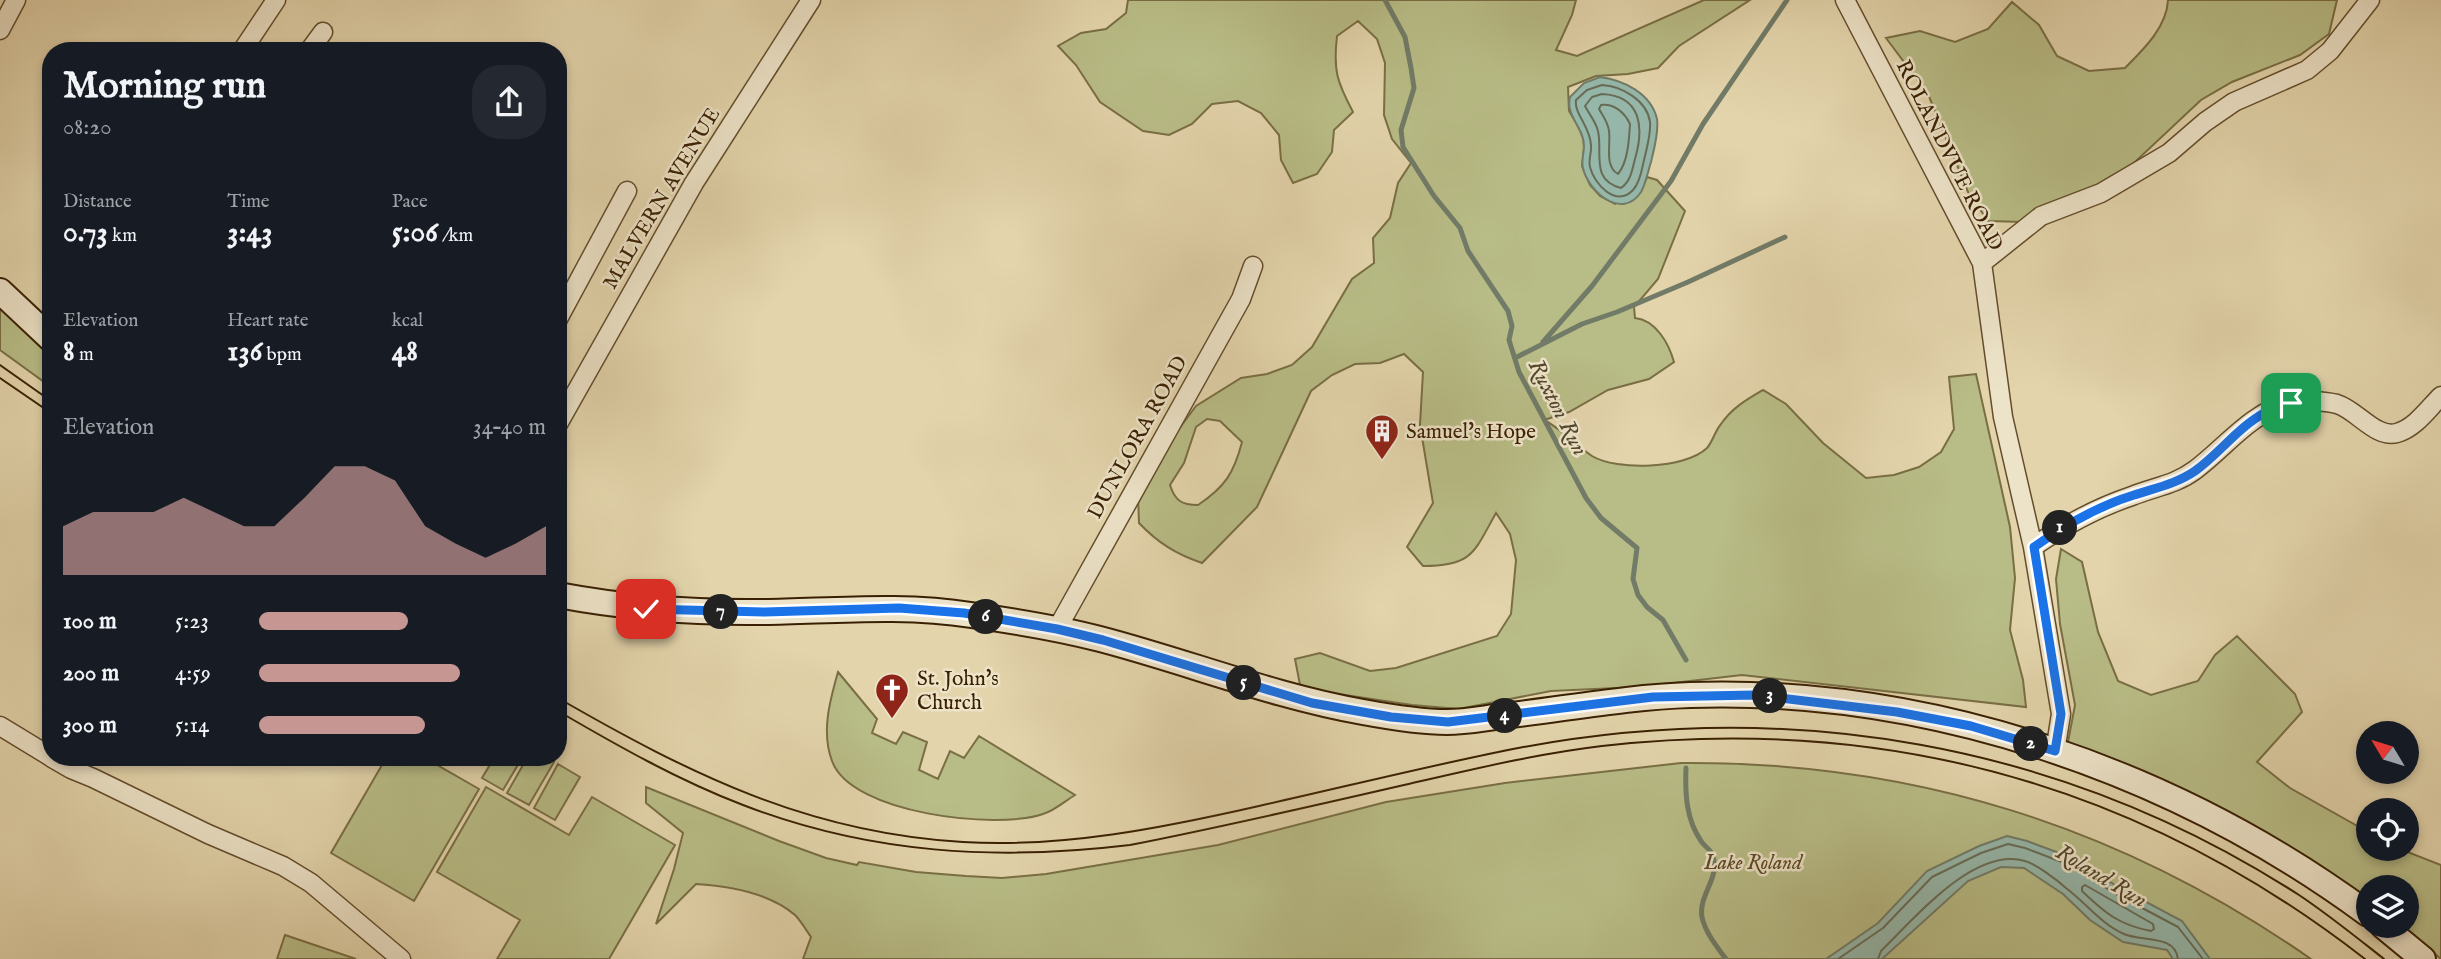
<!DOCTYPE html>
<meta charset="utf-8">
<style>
body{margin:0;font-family:"IM FELL English",serif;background:#242831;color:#f1f3f6;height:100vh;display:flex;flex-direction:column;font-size:26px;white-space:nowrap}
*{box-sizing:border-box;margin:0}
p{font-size:23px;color:#9ea1a6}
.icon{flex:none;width:38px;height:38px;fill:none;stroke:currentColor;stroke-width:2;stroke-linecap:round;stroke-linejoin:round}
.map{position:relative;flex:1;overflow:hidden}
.details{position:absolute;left:42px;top:42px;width:525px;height:724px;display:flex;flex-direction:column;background:#171b24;border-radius:28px;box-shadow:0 4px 10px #0003}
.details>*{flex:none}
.needle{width:46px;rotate:308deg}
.controls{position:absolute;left:2356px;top:721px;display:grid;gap:14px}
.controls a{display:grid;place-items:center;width:63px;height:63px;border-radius:50%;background:#171b24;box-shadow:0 4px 10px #0003;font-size:35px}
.pin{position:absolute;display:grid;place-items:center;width:60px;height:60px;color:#fff;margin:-30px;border-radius:14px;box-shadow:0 4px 10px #0006}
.km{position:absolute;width:35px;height:35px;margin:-18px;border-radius:50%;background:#222;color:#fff;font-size:19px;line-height:35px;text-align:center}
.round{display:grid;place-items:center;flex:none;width:74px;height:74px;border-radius:28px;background:#242831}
.head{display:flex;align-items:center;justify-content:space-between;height:119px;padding:0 21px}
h1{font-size:38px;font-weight:700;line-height:52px}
.figures{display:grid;grid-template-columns:repeat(3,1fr);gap:10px;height:119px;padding:7px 21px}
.figures div{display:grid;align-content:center}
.figures b{font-size:30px;font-weight:700}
.figures small{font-size:19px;font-weight:400}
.figures p{font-size:19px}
.chart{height:196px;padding:14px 21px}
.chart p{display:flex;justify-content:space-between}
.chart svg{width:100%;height:126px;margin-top:7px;fill:#c59692;opacity:.7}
ul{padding:0 21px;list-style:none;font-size:23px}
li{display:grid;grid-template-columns:112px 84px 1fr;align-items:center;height:52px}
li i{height:18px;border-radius:9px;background:#c59692}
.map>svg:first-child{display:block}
.green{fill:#b8bc86;stroke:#796e44;stroke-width:2;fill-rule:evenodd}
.water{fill:#95b8ab;stroke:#717b67;stroke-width:2}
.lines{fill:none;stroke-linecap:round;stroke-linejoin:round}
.shore{stroke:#686c56;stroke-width:2}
.stream{stroke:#717b67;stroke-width:5}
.minor-casing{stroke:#644d2c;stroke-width:21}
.secondary-casing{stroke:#3a2002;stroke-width:28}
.minor{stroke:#ede3c8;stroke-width:18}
.secondary{stroke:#ede3c8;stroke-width:24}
.tram{stroke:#3a2002;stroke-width:2}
.route-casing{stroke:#fff;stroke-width:14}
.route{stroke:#1a73e8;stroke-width:9}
.labels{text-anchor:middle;stroke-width:5;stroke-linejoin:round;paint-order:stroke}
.street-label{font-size:21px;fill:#3a2002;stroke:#ede3c8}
.poi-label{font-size:21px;fill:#3a2002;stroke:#ede3c8;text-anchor:start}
.park-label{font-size:21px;font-style:italic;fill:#5a4723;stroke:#ede3c8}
.water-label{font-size:23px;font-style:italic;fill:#51462c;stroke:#ede3c8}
</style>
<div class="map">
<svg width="2441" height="959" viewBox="0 0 2441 959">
<rect width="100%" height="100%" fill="#e3d4ab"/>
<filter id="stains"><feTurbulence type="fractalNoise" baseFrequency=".00286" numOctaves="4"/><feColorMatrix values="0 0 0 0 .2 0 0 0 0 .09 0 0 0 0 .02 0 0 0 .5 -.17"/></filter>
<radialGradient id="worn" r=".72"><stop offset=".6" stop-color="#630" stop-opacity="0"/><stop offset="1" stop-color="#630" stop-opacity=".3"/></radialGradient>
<!-- green -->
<path class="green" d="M 1128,0 L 1576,0 L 1572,15 L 1556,50 L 1577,56 L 1704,0 L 1750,0 L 1679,46 L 1658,68 L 1628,74 L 1596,76 L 1568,87 L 1569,111 L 1583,134 L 1584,148 L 1582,166 L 1590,185 L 1600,196 L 1615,204 L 1640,193 L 1647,177 L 1657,180 L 1685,211 L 1658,279 L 1634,307 L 1635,318 C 1656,320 1669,344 1674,362 L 1649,379 L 1608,390 L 1569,412 L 1544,420 C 1562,429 1575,445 1592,456 C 1617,471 1685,469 1707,448 C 1713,441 1715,431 1721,424 C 1732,408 1746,400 1763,390 L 1786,404 L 1823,443 L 1866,478 L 1894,475 L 1919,467 L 1941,452 L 1954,429 L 1949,377 L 1976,374 L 2010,527 L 2015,578 L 2010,630 L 2023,680 L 2026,707 L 1742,675 L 1638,687 L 1551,691 L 1459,709 L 1412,705 L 1325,692 L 1300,685 L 1295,659 L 1320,653 L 1370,671 L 1396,668 L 1497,636 L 1511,614 L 1516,560 L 1510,534 L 1496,513 C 1474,552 1473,566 1423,566 L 1407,547 L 1433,503 L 1420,425 L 1423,372 L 1404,354 L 1380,363 L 1355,364 L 1332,375 L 1311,391 L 1257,507 L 1202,563 C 1176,554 1158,543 1139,523 L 1138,496 L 1164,449 L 1196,406 L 1241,378 L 1267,374 L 1292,365 L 1312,347 L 1352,279 L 1374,263 L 1373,238 L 1390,218 L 1398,183 L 1411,163 L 1392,139 L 1384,115 L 1385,63 L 1377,39 L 1358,21 L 1337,36 C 1333,70 1337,82 1353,112 L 1334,130 L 1332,152 L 1317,174 L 1293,183 L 1281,160 L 1279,135 L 1261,113 L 1238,101 L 1212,104 L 1192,124 L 1169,135 L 1143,131 L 1100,102 L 1076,65 L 1058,46 L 1081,33 L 1106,29 L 1126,13 ZM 1207,419 L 1220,421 L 1242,442 C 1234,473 1225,487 1198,505 C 1182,505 1175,501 1170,485 L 1184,463 L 1196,427 Z
M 2168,0 L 2337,0 L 2329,34 L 2300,55 L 2232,82 L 2201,100 L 2120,176 L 2024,222 L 1988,221 L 1968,192 L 1928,94 L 1886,38 L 1920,31 L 1955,42 L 1988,29 L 2012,2 L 2039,25 L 2057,56 L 2089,71 L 2125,68 C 2143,50 2167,27 2168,0 Z
M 0,306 L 51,352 L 51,387 L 0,350 Z
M 2061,549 L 2082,562 L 2098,632 L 2118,681 L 2151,695 L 2198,681 L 2215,655 L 2237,636 L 2295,694 L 2302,712 L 2257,762 L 2290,788 L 2368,832 L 2368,849 L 2400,849 L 2441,865 L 2441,959 L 2403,926 L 2406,926 L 2406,887 L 2368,887 L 2368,899 L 2299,852 L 2155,776 L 2068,742 L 2075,705 L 2060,624 L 2056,579 Z
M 838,672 L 877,719 L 872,733 L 896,744 L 903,732 L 927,742 L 919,770 L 938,779 L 950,751 L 964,758 L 979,736 L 1075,795 C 1065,801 1054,811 1043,814 C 997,830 851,814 832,761 C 821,732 830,700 838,672 Z
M 386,758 L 425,758 L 479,789 L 414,901 L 331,853 Z
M 494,758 L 522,758 L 503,790 L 482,778 Z
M 527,758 L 546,758 L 554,762 L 529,805 L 507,793 Z
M 1681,763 C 1913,761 2120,826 2311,959 L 803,959 L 811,937 C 806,930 801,921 795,915 C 769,893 729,886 696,884 L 656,924 L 674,869 L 683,833 L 646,803 L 646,787 L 779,841 L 826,858 L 857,865 L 859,862 L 916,872 L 966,876 L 1002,878 L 1046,874 L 1218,845 L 1386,802 L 1505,783 Z
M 558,764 L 580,777 L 555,820 L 534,808 Z
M 486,787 L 569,835 L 592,797 L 675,845 L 609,959 L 497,959 L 520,920 L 437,872 Z
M 285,935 L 356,959 L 277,959 Z"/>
<!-- water -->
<path class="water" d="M 1600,77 C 1623,80 1651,93 1657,119 C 1659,132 1654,149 1651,162 C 1648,171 1646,183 1641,192 C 1622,221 1588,191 1583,168 C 1581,161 1584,153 1584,146 C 1584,127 1565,116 1570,97 L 1584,83 Z
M 2007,836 L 2027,841 L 2075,859 L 2118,887 L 2182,921 L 2210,959 L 2173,959 L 2167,950 L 2123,942 L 2090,920 L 2063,894 L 2024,868 L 2001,867 L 1968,881 L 1882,959 L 1826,959 L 1878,923 L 1927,871 L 1979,846 Z"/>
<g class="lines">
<!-- shore -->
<path class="shore" d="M 1602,85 C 1621,86 1647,100 1650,122 C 1651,134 1647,148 1644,160 C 1642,169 1640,183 1633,190 C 1616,208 1594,184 1590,167 C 1588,160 1592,152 1591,145 C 1590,126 1574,114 1576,100 L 1587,90 Z
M 1602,94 C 1642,96 1644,128 1635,159 C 1632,170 1631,181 1621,188 C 1590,180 1603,153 1598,131 C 1596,122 1589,114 1585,106 L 1592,97 Z
M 1601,105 C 1614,103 1625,113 1630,124 C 1629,140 1628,162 1618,174 C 1604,166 1611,145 1609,131 C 1608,122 1603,116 1599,109 Z
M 2085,885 L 2153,924 L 2154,929 L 2151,931 C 2119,925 2105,913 2082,891 L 2082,887 Z
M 1838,959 L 1883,928 L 1932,877 L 1981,853 L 2008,844 L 2025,848 L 2072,866 L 2114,893 L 2178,927 L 2203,959
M 1878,959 L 1881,951 C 1914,919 1974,846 2025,861 C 2036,864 2057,880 2066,888 C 2086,903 2101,924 2124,934 C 2142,942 2175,934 2178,959"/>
<!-- stream -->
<path class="stream" d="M 1385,0 L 1405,37 L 1411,68 L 1414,88 L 1401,130 L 1403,147 L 1434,196 L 1460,228 L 1468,251 L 1508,311 L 1512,326 L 1509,340 L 1519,372 L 1586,498 L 1601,518 L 1637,548 L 1633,579 L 1638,595 L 1647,607 L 1663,620 L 1686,660
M 1543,342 L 1592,286 L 1671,181 L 1703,124 L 1787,0
M 1515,358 L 1582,324 L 1617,312 L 1688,282 L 1785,237
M 1686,768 C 1685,794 1686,819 1701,841 C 1704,846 1710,849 1712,854 C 1722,877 1698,894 1702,917 C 1705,932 1717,947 1726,959"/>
<!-- minor casing -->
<g class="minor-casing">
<path id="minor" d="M 1845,0 L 1982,263 L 2003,417 L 2033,547 L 2061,714 L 2055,752
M 0,30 L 16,0
M 242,51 L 276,0
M 309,51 L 323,32
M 1982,263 L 2041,216 L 2101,193 L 2169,153 L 2205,122 L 2234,102 L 2307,70 L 2330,51 L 2370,0
M 558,319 L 627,191
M 558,424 L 694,183 L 811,0
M 2033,547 C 2065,525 2096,508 2132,496 C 2154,487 2175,485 2195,470 C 2226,447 2251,412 2290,403 C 2302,400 2325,401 2337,404 C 2357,410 2376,439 2397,433 C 2415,428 2428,409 2441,396
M 1057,629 L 1241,299 L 1253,266
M 0,726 L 51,757
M 52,758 L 71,769 L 93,778 L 208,834 L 283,866 L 311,883 L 401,959"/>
</g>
<!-- secondary casing -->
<g class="secondary-casing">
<path id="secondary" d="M 0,291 L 51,339
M 558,595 C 627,608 694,613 764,612 C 833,611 902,604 971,615 C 1014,621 1058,628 1100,639 C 1188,662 1273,696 1363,712 C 1390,717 1419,722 1447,722 C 1466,722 1485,718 1503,716 C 1565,709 1627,697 1690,695 C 1931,687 2175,772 2368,914
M 2383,926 L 2423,959"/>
</g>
<!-- minor -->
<use href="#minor" class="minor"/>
<!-- secondary -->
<use href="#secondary" class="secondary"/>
<!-- tram -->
<path class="tram" d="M 0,365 L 51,401
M 0,378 L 51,413
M 558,698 C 690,774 808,833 963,842 C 1063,848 1162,828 1259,806 C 1344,787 1428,766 1513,749 C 1788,696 2062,742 2299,895 C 2329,915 2356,937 2384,959
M 558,711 C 618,746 678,780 743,805 C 870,854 997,861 1130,845 C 1222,827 1313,806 1404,785 C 1470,770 1535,754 1602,746 C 1886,714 2140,784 2365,959"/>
</g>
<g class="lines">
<!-- route casing -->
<g class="route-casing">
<path id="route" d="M 646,609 L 765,612 L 899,608 L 964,613 L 1057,629 L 1103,640 L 1312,703 L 1391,717 L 1448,722 L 1653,697 L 1755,695 L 1897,712 L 1971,726 L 2055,751 L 2061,714 L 2034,547 C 2065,525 2098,506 2134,495 C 2155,488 2176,484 2195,471 C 2220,453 2238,427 2266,412 C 2273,408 2283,406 2291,403"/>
</g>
<!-- route -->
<use href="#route" class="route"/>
</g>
<!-- icons -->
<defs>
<g id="building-pin" transform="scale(1.75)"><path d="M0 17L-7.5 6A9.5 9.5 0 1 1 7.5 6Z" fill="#8f2418" stroke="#ede3c8"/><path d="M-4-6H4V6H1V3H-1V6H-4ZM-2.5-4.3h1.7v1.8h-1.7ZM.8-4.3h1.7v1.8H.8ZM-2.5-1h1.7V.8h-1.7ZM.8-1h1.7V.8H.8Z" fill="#fff"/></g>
<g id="church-pin" transform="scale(1.75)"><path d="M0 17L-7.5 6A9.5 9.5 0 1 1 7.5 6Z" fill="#8f2418" stroke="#ede3c8"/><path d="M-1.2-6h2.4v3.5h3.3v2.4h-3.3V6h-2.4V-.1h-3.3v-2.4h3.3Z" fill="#fff"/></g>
</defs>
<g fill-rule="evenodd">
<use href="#building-pin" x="1382" y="431"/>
<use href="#church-pin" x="892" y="690"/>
</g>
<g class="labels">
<!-- street labels -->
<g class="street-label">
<text transform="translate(1950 155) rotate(63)" y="7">ROLANDVUE ROAD</text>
<text transform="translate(661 198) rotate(-59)" y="7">MALVERN AVENUE</text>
<text transform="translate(1137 437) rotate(-61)" y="7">DUNLORA ROAD</text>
</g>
<!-- poi labels -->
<g class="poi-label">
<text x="1406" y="438">Samuel's Hope</text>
<text x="917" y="685">St. John's<tspan x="917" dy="24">Church</tspan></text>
</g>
<!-- park labels -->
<g class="park-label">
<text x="1753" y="869">Lake Roland</text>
</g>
<!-- water labels -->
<g class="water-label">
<text transform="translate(1559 407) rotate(63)" y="8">Ruxton Run</text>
<text transform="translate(2102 875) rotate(31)" y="8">Roland Run</text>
</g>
</g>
<rect width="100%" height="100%" filter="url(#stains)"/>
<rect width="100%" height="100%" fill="url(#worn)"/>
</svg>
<div class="controls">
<a><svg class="needle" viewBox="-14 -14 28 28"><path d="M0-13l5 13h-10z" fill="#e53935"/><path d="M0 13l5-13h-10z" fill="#9ea1a6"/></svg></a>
<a><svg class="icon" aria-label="locate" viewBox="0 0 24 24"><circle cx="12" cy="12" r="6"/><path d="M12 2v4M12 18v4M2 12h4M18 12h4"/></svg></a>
<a><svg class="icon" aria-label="layers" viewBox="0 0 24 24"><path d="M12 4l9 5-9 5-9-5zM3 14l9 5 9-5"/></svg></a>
</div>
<div class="pin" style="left:2291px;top:403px;background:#1e9e55"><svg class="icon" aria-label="arrive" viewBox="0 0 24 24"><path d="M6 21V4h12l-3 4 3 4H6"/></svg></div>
<div class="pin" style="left:646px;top:609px;background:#d93025"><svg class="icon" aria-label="check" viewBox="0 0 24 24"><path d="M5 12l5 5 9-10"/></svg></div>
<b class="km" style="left:2060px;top:528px">1</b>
<b class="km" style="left:2031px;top:744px">2</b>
<b class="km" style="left:1770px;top:696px">3</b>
<b class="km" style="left:1505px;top:716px">4</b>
<b class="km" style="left:1244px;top:683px">5</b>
<b class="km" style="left:986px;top:617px">6</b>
<b class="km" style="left:721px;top:612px">7</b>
<section class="details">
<div class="head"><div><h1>Morning run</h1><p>08:20</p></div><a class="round"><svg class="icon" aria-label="share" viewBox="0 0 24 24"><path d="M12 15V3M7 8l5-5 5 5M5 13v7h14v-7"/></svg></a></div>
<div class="figures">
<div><p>Distance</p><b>0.73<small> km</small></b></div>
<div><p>Time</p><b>3:43</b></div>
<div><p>Pace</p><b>5:06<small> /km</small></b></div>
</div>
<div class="figures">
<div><p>Elevation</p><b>8<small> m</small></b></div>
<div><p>Heart rate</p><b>136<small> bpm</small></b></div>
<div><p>kcal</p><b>48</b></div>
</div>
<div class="chart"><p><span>Elevation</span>34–40 m</p>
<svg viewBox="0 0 160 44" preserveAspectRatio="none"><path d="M0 44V27L10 22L20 22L30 22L40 17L50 22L60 27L70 27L80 17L90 6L100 6L110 11L120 27L130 33L140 38L150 33L160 27V44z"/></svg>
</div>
<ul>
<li><b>100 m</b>5:23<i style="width:52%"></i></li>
<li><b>200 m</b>4:59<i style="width:70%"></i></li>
<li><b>300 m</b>5:14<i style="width:58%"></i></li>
</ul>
</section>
</div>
